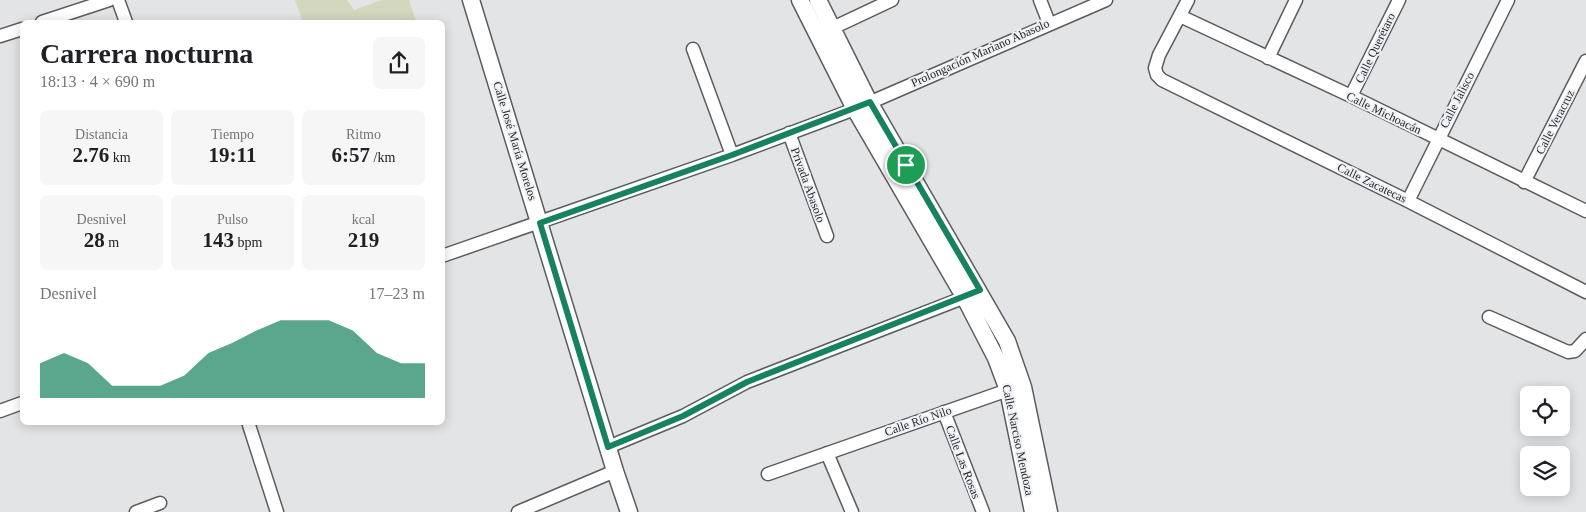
<!DOCTYPE html>
<html lang="es">
<meta charset="utf-8">
<style>
body{margin:0;font-family:"Times New Roman",serif;background:#f6f6f6;color:#202124;height:100vh;display:flex;flex-direction:column;font-size:19px;white-space:nowrap}
*{box-sizing:border-box;margin:0}
p{font-size:16px;color:#757577}
.icon{flex:none;width:28px;height:28px;fill:none;stroke:currentColor;stroke-width:2;stroke-linecap:round;stroke-linejoin:round}
.map{position:relative;flex:1;overflow:hidden}
.drawer{position:absolute;left:20px;top:20px;width:425px;height:405px;display:flex;flex-direction:column;background:#fff;border-radius:8px;box-shadow:0 2px 12px #0003}
.drawer>*{flex:none}
.tools{position:absolute;left:1520px;top:386px;display:grid;gap:10px}
.tools a{display:grid;place-items:center;width:50px;height:50px;border-radius:8px;background:#fff;box-shadow:0 2px 12px #0003;font-size:25px}
.pin{position:absolute;display:grid;place-items:center;width:42px;height:42px;color:#fff;margin:-21px;border:2px solid #fff;border-radius:50%;box-shadow:0 1px 5px #0007}
.round{display:grid;place-items:center;flex:none;width:52px;height:52px;border-radius:8px;background:#f6f6f6}
.summary{display:flex;align-items:center;justify-content:space-between;height:85px;padding:0 20px}
h1{font-size:28px;font-weight:800;line-height:38px}
.metrics{display:grid;grid-template-columns:repeat(3,1fr);gap:8px;height:85px;padding:5px 20px}
.metrics div{display:grid;align-content:center;border-radius:8px;background:#f6f6f6;text-align:center}
.metrics b{font-size:21px;font-weight:800}
.metrics small{font-size:14px;font-weight:400}
.metrics p{font-size:14px}
.chart{height:140px;padding:10px 20px}
.chart p{display:flex;justify-content:space-between}
.chart svg{width:100%;height:90px;margin-top:5px;fill:#16825f;opacity:.7}
.map>svg:first-child{display:block}
.green{fill:#d2d7be}
.lines{fill:none;stroke-linecap:round;stroke-linejoin:round}
.minor-casing{stroke:#5b5c5f;stroke-width:15}
.tertiary-casing{stroke:#5b5c5f;stroke-width:19}
.minor{stroke:#fff;stroke-width:12}
.tertiary{stroke:#fff;stroke-width:16}
.route-casing{stroke:#fff;stroke-width:10}
.route{stroke:#16825f;stroke-width:6}
.labels{text-anchor:middle;stroke-width:4;stroke-linejoin:round;paint-order:stroke}
.street-label{font-size:12px;fill:#262728;stroke:#eff1f4}
</style>
<div class="map">
<svg width="1586" height="512" viewBox="0 0 1586 512">
<rect width="100%" height="100%" fill="#e2e4e6"/>
<!-- green -->
<path class="green" d="M 295,0 L 347,0 L 354,10 L 382,0 L 409,0 L 416,22 L 303,22 Z"/>
<g class="lines">
<!-- minor casing -->
<g class="minor-casing">
<path id="minor" d="M 118,0 L 126,22
M 1040,0 L 1049,23
M 1188,0 L 1159,55 L 1155,68 L 1157,75 L 1162,80 L 1408,201 L 1586,292
M 1180,16 L 1351,96 L 1586,211
M 42,22 L 109,0
M 824,32 L 892,0
M 0,36 L 22,29
M 693,49 L 732,155
M 1268,58 L 1296,0
M 1351,96 L 1399,0
M 789,133 L 827,236
M 1524,182 L 1586,61
M 1408,201 L 1508,0
M 442,256 L 732,155 L 855,109 L 1106,0
M 1489,317 L 1568,352 L 1575,351 L 1586,339
M 0,411 L 22,403
M 944,412 L 983,512
M 248,422 L 277,512
M 608,447 L 683,416 L 747,382 L 973,294
M 827,453 L 852,512
M 768,474 L 1008,390
M 136,512 L 160,503
M 518,512 L 615,471"/>
</g>
<!-- tertiary casing -->
<g class="tertiary-casing">
<path id="tertiary" d="M 471,0 L 615,471 L 629,512
M 800,0 L 855,109 L 965,298 L 996,358 L 1008,390 L 1033,512
M 818,0 L 869,102 L 1007,341 L 1023,387 L 1049,512"/>
</g>
<!-- minor -->
<use href="#minor" class="minor"/>
<!-- tertiary -->
<use href="#tertiary" class="tertiary"/>
</g>
<g class="lines">
<!-- route casing -->
<g class="route-casing">
<path id="route" d="M 870,102 L 980,290 L 747,382 L 683,416 L 608,447 L 540,223 L 732,155 Z"/>
</g>
<!-- route -->
<use href="#route" class="route"/>
</g>
<g class="labels">
<!-- street labels -->
<g class="street-label">
<text transform="translate(1375 48) rotate(-64)" y="4">Calle Querétaro</text>
<text transform="translate(980 53) rotate(-24)" y="4">Prolongación Mariano Abasolo</text>
<text transform="translate(1457 100) rotate(-63)" y="4">Calle Jalisco</text>
<text transform="translate(1384 113) rotate(26)" y="4">Calle Michoacán</text>
<text transform="translate(1555 122) rotate(-63)" y="4">Calle Veracruz</text>
<text transform="translate(515 141) rotate(73)" y="4">Calle José María Morelos</text>
<text transform="translate(1372 183) rotate(26)" y="4">Calle Zacatecas</text>
<text transform="translate(808 185) rotate(70)" y="4">Privada Abasolo</text>
<text transform="translate(918 421) rotate(-19)" y="4">Calle Río Nilo</text>
<text transform="translate(1018 440) rotate(78)" y="4">Calle Narciso Mendoza</text>
<text transform="translate(963 462) rotate(69)" y="4">Calle Las Rosas</text>
</g>
</g>
</svg>
<div class="tools">
<a><svg class="icon" aria-label="locate" viewBox="0 0 24 24"><circle cx="12" cy="12" r="6"/><path d="M12 2v4M12 18v4M2 12h4M18 12h4"/></svg></a>
<a><svg class="icon" aria-label="layers" viewBox="0 0 24 24"><path d="M12 4l9 5-9 5-9-5zM3 14l9 5 9-5"/></svg></a>
</div>
<div class="pin" style="left:906px;top:165px;background:#1e9e55"><svg class="icon" aria-label="arrive" viewBox="0 0 24 24"><path d="M6 21V4h12l-3 4 3 4H6"/></svg></div>
<section class="drawer">
<div class="summary"><div><h1>Carrera nocturna</h1><p>18:13 · 4 × 690 m</p></div><a class="round"><svg class="icon" aria-label="share" viewBox="0 0 24 24"><path d="M12 15V3M7 8l5-5 5 5M5 13v7h14v-7"/></svg></a></div>
<div class="metrics">
<div><p>Distancia</p><b>2.76<small> km</small></b></div>
<div><p>Tiempo</p><b>19:11</b></div>
<div><p>Ritmo</p><b>6:57<small> /km</small></b></div>
</div>
<div class="metrics">
<div><p>Desnivel</p><b>28<small> m</small></b></div>
<div><p>Pulso</p><b>143<small> bpm</small></b></div>
<div><p>kcal</p><b>219</b></div>
</div>
<div class="chart"><p><span>Desnivel</span>17–23 m</p>
<svg viewBox="0 0 160 44" preserveAspectRatio="none"><path d="M0 44V27L10 22L20 27L30 38L40 38L50 38L60 33L70 22L80 17L90 11L100 6L110 6L120 6L130 11L140 22L150 27L160 27V44z"/></svg>
</div>
</section>
</div>
